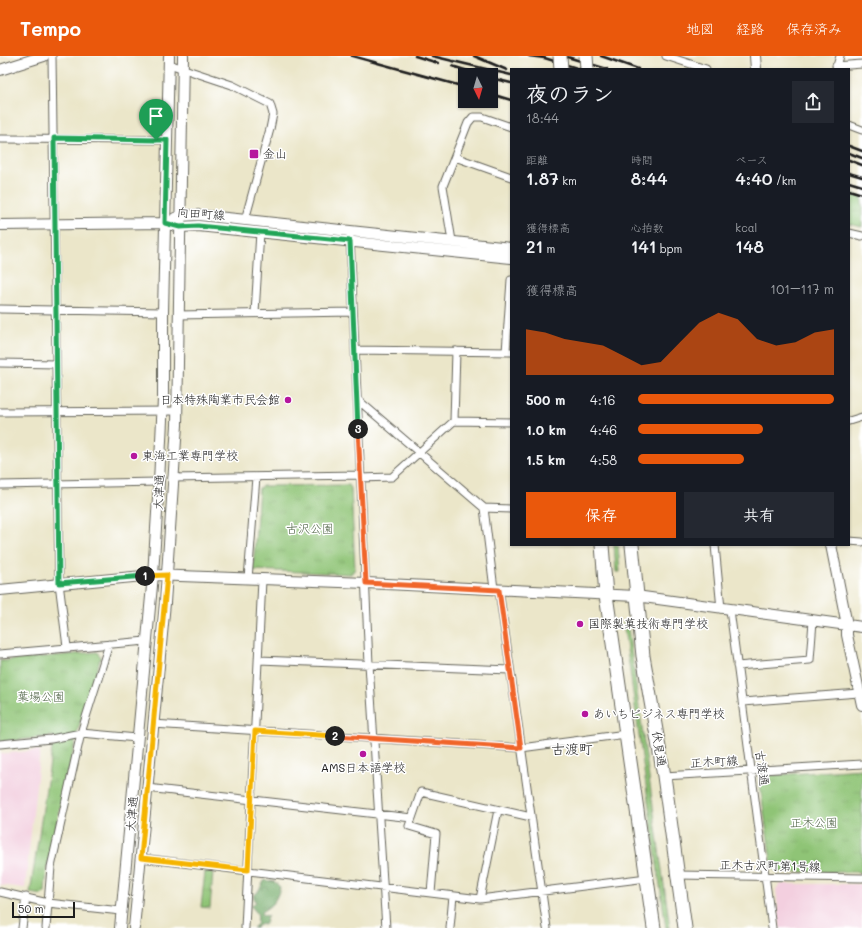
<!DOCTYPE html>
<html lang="ja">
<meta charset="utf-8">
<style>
body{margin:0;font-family:Mali,"Klee One",sans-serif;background:#242831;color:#f1f3f6;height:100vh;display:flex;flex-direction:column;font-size:15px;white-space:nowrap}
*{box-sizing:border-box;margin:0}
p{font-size:13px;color:#9ea1a6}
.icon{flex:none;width:22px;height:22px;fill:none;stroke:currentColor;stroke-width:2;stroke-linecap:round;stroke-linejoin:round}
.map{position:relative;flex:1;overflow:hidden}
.details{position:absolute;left:510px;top:12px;width:340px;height:478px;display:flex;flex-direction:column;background:#171b24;border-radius:0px;box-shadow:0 1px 3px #0004}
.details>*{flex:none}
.needle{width:26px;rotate:175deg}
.controls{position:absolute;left:458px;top:12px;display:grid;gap:8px}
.controls a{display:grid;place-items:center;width:40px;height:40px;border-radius:0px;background:#171b24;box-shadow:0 1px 3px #0004;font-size:20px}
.scale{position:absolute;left:12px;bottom:10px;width:63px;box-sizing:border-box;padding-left:4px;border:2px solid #1c1c1c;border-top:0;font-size:11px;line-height:14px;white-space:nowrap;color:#1c1c1c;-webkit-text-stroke:3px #fff;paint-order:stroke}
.pin{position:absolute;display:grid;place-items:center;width:34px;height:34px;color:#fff;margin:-41px -17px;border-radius:50% 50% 50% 0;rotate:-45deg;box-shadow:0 0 4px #0007}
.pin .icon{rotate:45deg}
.km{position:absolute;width:20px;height:20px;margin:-10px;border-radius:50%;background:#222;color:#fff;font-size:11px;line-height:20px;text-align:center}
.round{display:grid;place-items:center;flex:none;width:42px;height:42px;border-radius:0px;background:#242831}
.overview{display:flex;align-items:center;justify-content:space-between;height:68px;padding:0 16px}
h1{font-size:22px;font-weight:600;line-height:30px}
.stats{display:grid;grid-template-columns:repeat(3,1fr);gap:6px;height:68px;padding:4px 16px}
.stats div{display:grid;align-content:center}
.stats b{font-size:17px;font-weight:600}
.stats small{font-size:11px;font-weight:400}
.stats p{font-size:11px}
.chart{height:112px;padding:8px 16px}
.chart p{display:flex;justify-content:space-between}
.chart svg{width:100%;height:72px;margin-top:4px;fill:#ea580c;opacity:.7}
.primary-button{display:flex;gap:8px;margin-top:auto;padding:8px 16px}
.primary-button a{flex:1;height:46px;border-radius:0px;background:#ea580c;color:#fff;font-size:16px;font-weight:600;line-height:46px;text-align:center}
.primary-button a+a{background:#242831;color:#f1f3f6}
ul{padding:0 16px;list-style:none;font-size:13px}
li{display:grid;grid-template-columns:64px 48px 1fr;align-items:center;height:30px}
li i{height:10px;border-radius:5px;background:#ea580c}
header{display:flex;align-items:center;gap:24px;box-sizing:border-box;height:56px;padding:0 20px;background:#ea580c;color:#fff}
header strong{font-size:19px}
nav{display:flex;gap:22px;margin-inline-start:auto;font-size:14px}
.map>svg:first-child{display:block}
.built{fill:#f3cfdf}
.grass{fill:#8fc476;stroke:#567049}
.forest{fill:url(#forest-crowns);stroke:#486342}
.park{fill:url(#park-tufts);stroke:#567049}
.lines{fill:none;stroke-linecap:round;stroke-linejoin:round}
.street-casing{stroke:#646359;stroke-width:9}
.secondary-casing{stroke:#646359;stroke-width:12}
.highway-casing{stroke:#646359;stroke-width:15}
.street{stroke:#fff;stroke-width:7}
.secondary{stroke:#fff;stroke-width:10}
.highway{stroke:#fff;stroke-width:13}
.rail{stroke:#1c1c1c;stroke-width:2.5}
.highway-bridge-casing{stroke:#646359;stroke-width:15;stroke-linecap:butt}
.highway-bridge{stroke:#fff;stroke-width:13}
.split-1-casing{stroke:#fff;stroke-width:8}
.split-2-casing{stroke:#fff;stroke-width:8}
.split-3-casing{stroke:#fff;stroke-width:8}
.split-4-casing{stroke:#fff;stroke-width:8}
.split-1{stroke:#22a559;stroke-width:5}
.split-2{stroke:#f5b400;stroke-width:5}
.split-3{stroke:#f0652b;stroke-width:5}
.split-4{stroke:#22a559;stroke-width:5}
.poi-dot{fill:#b5179e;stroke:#fff;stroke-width:1.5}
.labels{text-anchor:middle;stroke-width:3;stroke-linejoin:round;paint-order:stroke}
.poi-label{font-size:12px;fill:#1c1c1c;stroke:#fff;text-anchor:start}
.street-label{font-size:12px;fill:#1c1c1c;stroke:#fff}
.park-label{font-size:12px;fill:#4a5f40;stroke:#fff}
.quarter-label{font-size:14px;fill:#1c1c1c;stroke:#fff}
</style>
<header>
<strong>Tempo</strong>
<nav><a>地図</a><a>経路</a><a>保存済み</a></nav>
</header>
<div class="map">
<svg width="862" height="872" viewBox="0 0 862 872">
<defs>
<pattern id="forest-crowns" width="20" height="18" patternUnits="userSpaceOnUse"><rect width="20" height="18" fill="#73aa67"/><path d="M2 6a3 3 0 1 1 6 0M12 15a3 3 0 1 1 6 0" fill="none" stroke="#5e8a54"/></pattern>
<pattern id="park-tufts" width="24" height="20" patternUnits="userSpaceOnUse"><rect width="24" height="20" fill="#8fc476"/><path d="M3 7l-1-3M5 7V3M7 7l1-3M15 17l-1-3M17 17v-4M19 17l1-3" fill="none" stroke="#7ba866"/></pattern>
</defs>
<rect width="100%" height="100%" fill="#fff"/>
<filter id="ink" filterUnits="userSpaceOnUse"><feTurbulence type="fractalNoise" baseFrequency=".025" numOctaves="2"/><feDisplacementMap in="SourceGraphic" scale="8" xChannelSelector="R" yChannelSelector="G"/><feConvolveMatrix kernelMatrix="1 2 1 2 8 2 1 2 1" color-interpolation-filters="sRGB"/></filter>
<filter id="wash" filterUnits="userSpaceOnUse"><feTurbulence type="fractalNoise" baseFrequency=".012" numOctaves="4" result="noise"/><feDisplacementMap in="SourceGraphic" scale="16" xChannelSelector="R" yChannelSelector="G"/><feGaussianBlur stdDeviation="0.9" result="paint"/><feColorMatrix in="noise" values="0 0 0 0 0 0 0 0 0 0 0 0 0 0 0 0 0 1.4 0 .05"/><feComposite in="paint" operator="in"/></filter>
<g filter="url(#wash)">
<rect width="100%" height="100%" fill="#ebe6c9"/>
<!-- built -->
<path class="built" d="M 40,694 L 25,832 L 0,829 L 0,698 Z
M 781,828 L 862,828 L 862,872 L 780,872 L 776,833 Z"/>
<!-- grass -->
<path class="grass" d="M 614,489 L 618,489 L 620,516 L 616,516 Z
M 623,565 L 627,565 L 670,872 L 666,872 Z"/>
<!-- forest -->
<path class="forest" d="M 265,824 L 275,826 L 280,831 C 277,844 273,849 261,856 L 262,859 L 268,860 L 266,863 L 267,866 L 256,871 L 257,872 L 253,872 L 258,867 L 256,864 L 258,862 L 257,857 L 251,850 L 256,846 L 253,840 L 257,837 Z"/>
<!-- park -->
<path class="park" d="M 849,137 L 862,141 L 862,171 L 849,168 Z
M 349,429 L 351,432 L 355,513 L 351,518 L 253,514 L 259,432 L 263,430 Z
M 97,596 L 101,601 L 78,673 L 47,812 L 45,836 L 42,839 L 30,837 L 54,680 L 0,686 L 0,605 Z
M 862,713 L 862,816 L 777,816 L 772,811 L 759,722 L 761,720 Z
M 205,816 L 213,816 L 210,852 L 201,851 Z"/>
</g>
<g filter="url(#ink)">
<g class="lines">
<!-- street casing -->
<g class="street-casing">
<path id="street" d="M 52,0 L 59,527 L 67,591
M 666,0 L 706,13
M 169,8 L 232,29 L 270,48 L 273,58 L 270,73 L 245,164
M 836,10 L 862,8
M 836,13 L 840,0
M 849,69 L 862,74
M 0,83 L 167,84
M 455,101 L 511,121
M 849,177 L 862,180
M 350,181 L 369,608 L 386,872
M 452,185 L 443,130 L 468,67 L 473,61 L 482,61 L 511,71
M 0,253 L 163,256
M 255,257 L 260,176
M 178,259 L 353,256
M 355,294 L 511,296
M 506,296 L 511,224
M 0,307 L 56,308
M 358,344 L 484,452 L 511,453
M 0,356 L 177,355
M 454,365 L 456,295
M 849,365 L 862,361
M 172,422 L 360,419
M 360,422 L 392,421 L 454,365 L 511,366
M 0,429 L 159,426
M 484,452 L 494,533
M 849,485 L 862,486
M 715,489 L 721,553
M 248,523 L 256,421
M 499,534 L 547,872
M 730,554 L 772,872
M 0,598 L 146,585
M 259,604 L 510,614
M 737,610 L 810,604 L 813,565
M 742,646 L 859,637
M 153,668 L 521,692 L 626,678
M 0,688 L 51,683 L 81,677 L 137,682
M 664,720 L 862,708
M 147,732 L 412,762 L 421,736 L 531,761
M 412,762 L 409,770 L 436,778 L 431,837
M 141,802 L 480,843 L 647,822
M 678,819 L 862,822
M 0,836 L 48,847 L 121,855
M 480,843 L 498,754
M 22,872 L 26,841
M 46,872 L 51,811 L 81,677 L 109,588
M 245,872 L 262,524
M 450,872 L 453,840"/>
</g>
<!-- secondary casing -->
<g class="secondary-casing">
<path id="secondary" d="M 755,0 L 756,13
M 0,14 L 44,0
M 175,162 L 180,160 L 198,159 L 511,192
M 0,169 L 165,167 L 180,171 L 198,170 L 511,202
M 831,489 L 847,569 L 847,579 L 862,649
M 0,534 L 153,519 L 366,527 L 636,540 L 862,571
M 120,872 L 153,519 L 159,426 L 163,343 L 163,256 L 169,0
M 134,872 L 165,547 L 177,369 L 183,0"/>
</g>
<!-- highway casing -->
<g class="highway-casing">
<path id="highway" d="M 602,489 L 606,539 L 654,872
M 632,489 L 643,600 L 664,720 L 685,872"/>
</g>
<!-- street -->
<use href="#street" class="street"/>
<!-- secondary -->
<use href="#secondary" class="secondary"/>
<!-- highway -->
<use href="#highway" class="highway"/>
<!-- rail -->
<path class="rail" d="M 352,0 L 465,31
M 415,0 L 438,7
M 432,0 L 511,19
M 474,0 L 507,14
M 529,0 L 544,2
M 538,0 L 580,13
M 564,0 L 607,13
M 601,0 L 638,13
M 452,10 L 481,19
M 491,22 L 511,27
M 491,38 L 511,44
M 849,90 L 862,95
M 849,97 L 862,102
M 849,104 L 862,109
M 849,117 L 862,121
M 849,126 L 862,130
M 849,134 L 862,138"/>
<!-- highway-bridge casing -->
<g class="highway-bridge-casing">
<path id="highway-bridge" d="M 560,0 L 561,13
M 586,0 L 587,13"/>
</g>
<!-- highway-bridge -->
<use href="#highway-bridge" class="highway-bridge"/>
</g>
</g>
<g class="lines" filter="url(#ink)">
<!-- split-1 casing -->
<g class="split-1-casing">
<path id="split-1" d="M 145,520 L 59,527 L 54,82 L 156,84"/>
</g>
<!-- split-2 casing -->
<g class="split-2-casing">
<path id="split-2" d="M 145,520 L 167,519 L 141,802 L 248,814 L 255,675 L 335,680"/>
</g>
<!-- split-3 casing -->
<g class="split-3-casing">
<path id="split-3" d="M 335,680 L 521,692 L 499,534 L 366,527 L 358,373"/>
</g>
<!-- split-4 casing -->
<g class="split-4-casing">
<path id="split-4" d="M 156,84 L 167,84 L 165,167 L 180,171 L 198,170 L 350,185 L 358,373"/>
</g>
<!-- split-1 -->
<use href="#split-1" class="split-1"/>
<!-- split-2 -->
<use href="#split-2" class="split-2"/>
<!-- split-3 -->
<use href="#split-3" class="split-3"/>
<!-- split-4 -->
<use href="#split-4" class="split-4"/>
</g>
<!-- markers -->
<g class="poi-dot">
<rect x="249" y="93" width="10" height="10" rx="2"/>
<circle cx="288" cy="344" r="4"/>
<circle cx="134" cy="400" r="4"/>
<circle cx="580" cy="568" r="4"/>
<circle cx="585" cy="658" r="4"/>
<circle cx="363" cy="698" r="4"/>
</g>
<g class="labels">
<!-- poi labels -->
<g class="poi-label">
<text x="263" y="102">金山</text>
<text x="280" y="348" text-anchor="end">日本特殊陶業市民会館</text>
<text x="142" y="404">東海工業専門学校</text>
<text x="588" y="572">国際製菓技術専門学校</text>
<text x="593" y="662">あいちビジネス専門学校</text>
<text x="363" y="716" text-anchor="middle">AMS日本語学校</text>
</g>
<!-- street labels -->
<g class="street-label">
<text transform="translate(201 158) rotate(4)" y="4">向田町線</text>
<text transform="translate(159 436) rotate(-87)" y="4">大津通</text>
<text transform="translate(659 693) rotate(81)" y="4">伏見通</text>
<text transform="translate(714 706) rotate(-3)" y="4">正木町線</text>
<text transform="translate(762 712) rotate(82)" y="4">古渡通</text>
<text transform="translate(132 758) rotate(-85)" y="4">大津通</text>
<text transform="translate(770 810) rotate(1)" y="4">正木古沢町第1号線</text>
</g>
<!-- park labels -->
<g class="park-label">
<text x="310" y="477">古沢公園</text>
<text x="41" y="645">葉場公園</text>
<text x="814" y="771">正木公園</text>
</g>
<!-- quarter labels -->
<g class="quarter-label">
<text x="572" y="698">古渡町</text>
</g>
</g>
</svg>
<div class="controls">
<a><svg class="needle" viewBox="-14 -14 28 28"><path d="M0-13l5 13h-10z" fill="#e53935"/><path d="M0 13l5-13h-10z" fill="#9ea1a6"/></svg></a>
</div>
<div class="scale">50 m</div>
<div class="pin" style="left:156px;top:84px;background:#1e9e55"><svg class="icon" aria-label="arrive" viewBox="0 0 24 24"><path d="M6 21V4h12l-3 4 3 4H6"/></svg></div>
<b class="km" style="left:145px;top:520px">1</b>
<b class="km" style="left:335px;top:680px">2</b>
<b class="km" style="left:358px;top:373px">3</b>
<section class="details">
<div class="overview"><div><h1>夜のラン</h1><p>18:44</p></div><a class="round"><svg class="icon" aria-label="share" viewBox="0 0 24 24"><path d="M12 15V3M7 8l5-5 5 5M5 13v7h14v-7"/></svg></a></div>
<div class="stats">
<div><p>距離</p><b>1.87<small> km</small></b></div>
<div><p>時間</p><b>8:44</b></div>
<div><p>ペース</p><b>4:40<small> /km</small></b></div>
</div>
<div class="stats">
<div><p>獲得標高</p><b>21<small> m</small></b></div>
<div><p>心拍数</p><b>141<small> bpm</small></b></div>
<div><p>kcal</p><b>148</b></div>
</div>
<div class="chart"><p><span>獲得標高</span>101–117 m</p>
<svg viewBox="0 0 160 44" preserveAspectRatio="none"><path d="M0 44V16L10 18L20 22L30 24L40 26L50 32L60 38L70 36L80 24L90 12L100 6L110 10L120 22L130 26L140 24L150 18L160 16V44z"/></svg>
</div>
<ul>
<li><b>500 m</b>4:16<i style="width:100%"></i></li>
<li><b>1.0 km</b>4:46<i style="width:64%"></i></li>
<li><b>1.5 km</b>4:58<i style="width:54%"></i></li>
</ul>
<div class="primary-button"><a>保存</a><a>共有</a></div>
</section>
</div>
